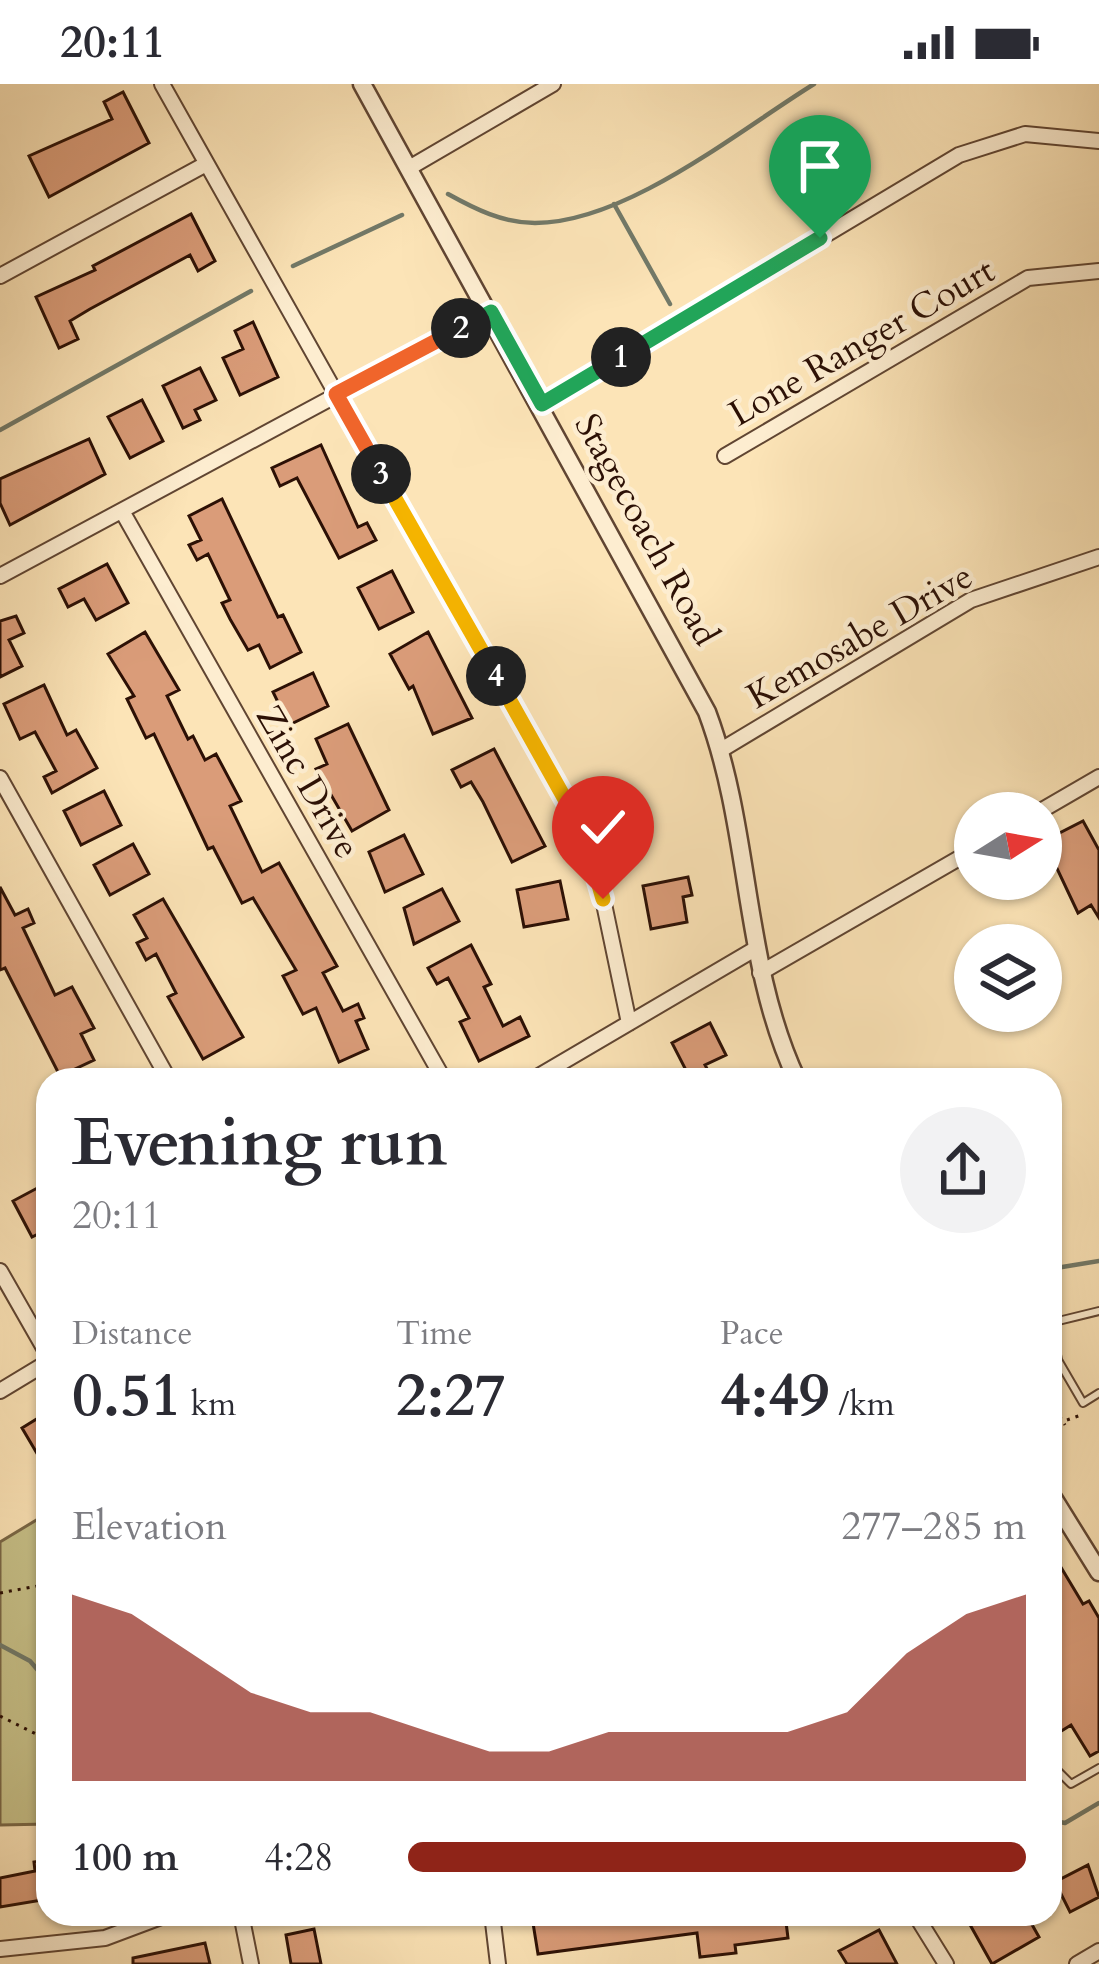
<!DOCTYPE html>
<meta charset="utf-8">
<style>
body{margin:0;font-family:Cardo,serif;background:#f2f2f3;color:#2b2b33;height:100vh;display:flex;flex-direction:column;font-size:45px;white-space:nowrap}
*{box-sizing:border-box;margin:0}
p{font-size:39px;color:#7c7c81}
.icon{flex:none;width:66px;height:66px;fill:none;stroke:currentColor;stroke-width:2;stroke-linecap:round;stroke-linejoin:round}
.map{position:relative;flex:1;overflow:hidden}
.details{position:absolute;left:36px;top:984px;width:1026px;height:858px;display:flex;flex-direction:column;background:#fff;border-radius:36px;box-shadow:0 3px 9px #0004}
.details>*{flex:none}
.needle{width:78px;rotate:79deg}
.controls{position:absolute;left:954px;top:708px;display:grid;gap:24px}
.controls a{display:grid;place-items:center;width:108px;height:108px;border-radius:50%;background:#fff;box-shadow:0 3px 9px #0004;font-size:60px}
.pin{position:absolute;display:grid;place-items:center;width:102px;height:102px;color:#fff;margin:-123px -51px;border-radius:50% 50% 50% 0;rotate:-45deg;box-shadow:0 0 12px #0007}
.pin .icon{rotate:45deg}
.km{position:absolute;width:60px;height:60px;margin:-30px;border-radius:50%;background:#222;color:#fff;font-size:33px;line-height:60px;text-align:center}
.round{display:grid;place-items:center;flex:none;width:126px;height:126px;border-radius:63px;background:#f2f2f3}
.summary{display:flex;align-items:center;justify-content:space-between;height:204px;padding:0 36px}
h1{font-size:66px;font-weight:700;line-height:90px}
.stats{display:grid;grid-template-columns:repeat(3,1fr);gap:18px;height:204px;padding:12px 36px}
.stats div{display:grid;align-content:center}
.stats b{font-size:60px;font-weight:700}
.stats small{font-size:33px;font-weight:400}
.stats p{font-size:33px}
.chart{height:336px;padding:24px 36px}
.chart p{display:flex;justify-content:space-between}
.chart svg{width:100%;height:216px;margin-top:12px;fill:#8f2418;opacity:.7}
ul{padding:0 36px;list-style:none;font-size:39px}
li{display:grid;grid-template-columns:192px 144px 1fr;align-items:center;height:90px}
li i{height:30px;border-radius:15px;background:#8f2418}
.status{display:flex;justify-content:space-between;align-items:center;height:84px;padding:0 60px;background:#fff;direction:ltr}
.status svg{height:33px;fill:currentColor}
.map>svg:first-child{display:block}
.green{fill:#c7c189;stroke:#7a6847;stroke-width:3}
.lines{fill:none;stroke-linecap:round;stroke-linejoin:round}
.stream{stroke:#727968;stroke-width:4.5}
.building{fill:#da9c79;stroke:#2c1005;stroke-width:3}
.service-casing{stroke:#604532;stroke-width:10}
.minor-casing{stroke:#604532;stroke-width:18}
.tertiary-casing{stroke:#604532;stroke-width:21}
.path{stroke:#2c1005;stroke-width:3;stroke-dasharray:3 6;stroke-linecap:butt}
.service{stroke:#fdedd0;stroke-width:6}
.minor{stroke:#fdedd0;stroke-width:14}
.tertiary{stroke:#fdedd0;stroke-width:16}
.split-1-casing{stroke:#fff;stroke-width:24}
.split-2-casing{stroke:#fff;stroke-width:24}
.split-3-casing{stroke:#fff;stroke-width:24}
.split-4-casing{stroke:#fff;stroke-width:24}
.split-5-casing{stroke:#fff;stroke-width:24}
.split-1{stroke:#22a559;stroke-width:15}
.split-2{stroke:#22a559;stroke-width:15}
.split-3{stroke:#f0652b;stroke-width:15}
.split-4{stroke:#f5b400;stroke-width:15}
.split-5{stroke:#f5b400;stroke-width:15}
.labels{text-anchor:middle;stroke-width:9;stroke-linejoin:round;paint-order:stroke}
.street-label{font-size:36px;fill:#2c1005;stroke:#fdedd0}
</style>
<div class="status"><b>20:11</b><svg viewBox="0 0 49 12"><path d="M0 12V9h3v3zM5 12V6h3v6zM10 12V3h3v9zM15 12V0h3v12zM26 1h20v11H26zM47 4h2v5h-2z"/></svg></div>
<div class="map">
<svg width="1099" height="1880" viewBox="0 0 1099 1880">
<rect width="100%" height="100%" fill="#fce4b7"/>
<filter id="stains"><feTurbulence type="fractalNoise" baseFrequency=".00167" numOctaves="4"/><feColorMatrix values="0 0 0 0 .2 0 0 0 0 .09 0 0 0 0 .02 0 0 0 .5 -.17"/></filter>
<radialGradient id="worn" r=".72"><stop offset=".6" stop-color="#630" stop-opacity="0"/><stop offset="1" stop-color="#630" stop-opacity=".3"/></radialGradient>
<!-- green -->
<path class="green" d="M 48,1429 L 48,1740 L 0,1741 L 0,1458 Z"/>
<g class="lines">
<!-- stream -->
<path class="stream" d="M 448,110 C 475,125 503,139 535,139 C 626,139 738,47 814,0
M 614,120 L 670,220
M 293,182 L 402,131
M 0,346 L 251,207
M 1050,1185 L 1099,1177
M 0,1561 L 30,1577 L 48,1598
M 1050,1736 L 1065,1739 L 1099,1719"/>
</g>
<!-- building -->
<path class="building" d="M 123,8 L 149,59 L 49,113 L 29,72 L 112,35 L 104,18 Z
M 191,130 L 215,177 L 198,187 L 190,171 L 90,225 L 70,237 L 78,255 L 59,264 L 36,213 L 95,186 L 93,182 Z
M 253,238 L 278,293 L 240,311 L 223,274 L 243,265 L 235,247 Z
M 200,284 L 216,316 L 195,326 L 200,336 L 183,344 L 163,302 Z
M 142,316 L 163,357 L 130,374 L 108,333 Z
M 89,355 L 105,390 L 10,441 L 0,419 L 0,395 Z
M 321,361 L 358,443 L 367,439 L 376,456 L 339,474 L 297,394 L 280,402 L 272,384 Z
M 222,415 L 278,533 L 283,531 L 301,568 L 270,584 L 259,561 L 248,566 L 230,535 L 222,519 L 230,516 L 208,470 L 197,476 L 189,461 L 201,456 L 189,432 Z
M 107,480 L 128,519 L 96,536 L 84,515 L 68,523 L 59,505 Z
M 392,487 L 413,528 L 379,545 L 358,504 Z
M 16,532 L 24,549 L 9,556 L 22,582 L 0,593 L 0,537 Z
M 145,548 L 179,606 L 167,612 L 188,655 L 193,652 L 205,676 L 216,670 L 241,717 L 230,722 L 262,788 L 279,779 L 337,882 L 323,889 L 343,927 L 358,920 L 364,934 L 356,937 L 368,965 L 339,978 L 316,924 L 303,930 L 283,892 L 296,886 L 253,814 L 242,819 L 213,763 L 208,765 L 154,650 L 146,654 L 127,615 L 134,612 L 108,570 Z
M 428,548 L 472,634 L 433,650 L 413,602 L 409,605 L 390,570 Z
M 313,589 L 328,622 L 289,641 L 273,608 Z
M 44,601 L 67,651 L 76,646 L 97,684 L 52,709 L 44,693 L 56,687 L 35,648 L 20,655 L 4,620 Z
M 348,640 L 389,726 L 352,747 L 316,685 L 327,680 L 316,655 Z
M 494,665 L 545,762 L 512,778 L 483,718 L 471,698 L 461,703 L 452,686 Z
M 104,707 L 121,741 L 81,761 L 64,727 Z
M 1083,737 L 1099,766 L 1099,834 L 1091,821 L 1078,829 L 1044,757 Z
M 404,751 L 423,790 L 385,808 L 369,768 Z
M 133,760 L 149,790 L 110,811 L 94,781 Z
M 688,793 L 692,811 L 683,813 L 687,838 L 651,845 L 643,802 Z
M 560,797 L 568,835 L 524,843 L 517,806 Z
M 0,803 L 15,831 L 28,825 L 34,839 L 23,844 L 55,911 L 72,903 L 94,944 L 81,950 L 94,976 L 60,992 L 5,884 L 0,886 Z
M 442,805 L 459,837 L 414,860 L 404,824 Z
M 163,815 L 243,953 L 203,975 L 168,913 L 176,909 L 156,870 L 146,876 L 137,859 L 147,854 L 134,831 Z
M 471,861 L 491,900 L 484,903 L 503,942 L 520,933 L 529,952 L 479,977 L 460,938 L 469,934 L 448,894 L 437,900 L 428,884 Z
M 710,939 L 726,971 L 705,981 L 713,996 L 691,996 L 672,959 Z
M 43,1101 L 48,1145 L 32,1153 L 13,1117 Z
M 48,1328 L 48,1388 L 22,1344 Z
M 1050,1465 L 1083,1520 L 1089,1517 L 1099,1534 L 1099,1667 L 1090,1672 L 1071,1641 L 1050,1654 Z
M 48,1776 L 48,1815 L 0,1823 L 0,1794 L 35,1787 L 34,1778 Z
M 1088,1781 L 1099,1813 L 1070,1828 L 1055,1798 Z
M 594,1830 L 785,1830 L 788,1854 L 735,1861 L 736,1869 L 700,1873 L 697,1849 L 538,1870 L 533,1839 Z
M 964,1830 L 1026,1830 L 1039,1853 L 992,1880 Z
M 314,1845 L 321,1880 L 291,1880 L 286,1851 Z
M 879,1846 L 897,1880 L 847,1880 L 839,1867 Z
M 205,1859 L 210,1880 L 133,1880 L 133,1874 Z"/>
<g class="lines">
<!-- service casing -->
<g class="service-casing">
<path id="service" d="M 1050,1239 L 1099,1227
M 1051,1239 L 1058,1276 L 1083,1319 L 1099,1309
M 1050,1679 L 1071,1700 L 1099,1684"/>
</g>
<!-- minor casing -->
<g class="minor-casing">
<path id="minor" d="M 162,0 L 583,749 L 595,777 L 629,939
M 409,84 L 553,0
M 0,192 L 206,80
M 543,320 L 959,71 L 1025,50 L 1099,57
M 725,372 L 1028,194 L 1099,187
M 122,427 L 444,996
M 0,492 L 491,228
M 721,666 L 971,516 L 1099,473
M 0,694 L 169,996
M 1037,729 L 1099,693
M 760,889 L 975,765
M 532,996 L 755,865
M 0,1187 L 48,1271
M 0,1307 L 48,1278
M 241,1830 L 251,1880
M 492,1830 L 498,1880
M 915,1830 L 946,1880
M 0,1865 L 105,1854 L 169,1830
M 1077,1880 L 1099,1867"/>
</g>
<!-- tertiary casing -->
<g class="tertiary-casing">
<path id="tertiary" d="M 362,0 L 707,628 C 752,748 742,879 797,996
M 1050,1409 L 1099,1488"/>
</g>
<!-- path -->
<path class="path" d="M 1050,1308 L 1063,1300
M 1050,1317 L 1065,1341
M 1050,1342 L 1081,1331
M 0,1509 L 48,1500
M 0,1632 L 48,1656"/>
<!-- service -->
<use href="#service" class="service"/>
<!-- minor -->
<use href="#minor" class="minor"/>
<!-- tertiary -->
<use href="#tertiary" class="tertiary"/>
</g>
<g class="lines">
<!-- split-1 casing -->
<g class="split-1-casing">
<path id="split-1" d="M 621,273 L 820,154"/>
</g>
<!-- split-2 casing -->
<g class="split-2-casing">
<path id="split-2" d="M 461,244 L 491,228 L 542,320 L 621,273"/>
</g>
<!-- split-3 casing -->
<g class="split-3-casing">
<path id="split-3" d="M 381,390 L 336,310 L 461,244"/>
</g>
<!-- split-4 casing -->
<g class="split-4-casing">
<path id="split-4" d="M 381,390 L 496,592"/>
</g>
<!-- split-5 casing -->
<g class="split-5-casing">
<path id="split-5" d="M 496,592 L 584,749 L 603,815"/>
</g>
<!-- split-1 -->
<use href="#split-1" class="split-1"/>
<!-- split-2 -->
<use href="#split-2" class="split-2"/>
<!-- split-3 -->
<use href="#split-3" class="split-3"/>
<!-- split-4 -->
<use href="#split-4" class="split-4"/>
<!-- split-5 -->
<use href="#split-5" class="split-5"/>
</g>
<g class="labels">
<!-- street labels -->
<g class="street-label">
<text transform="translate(861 257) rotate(-30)" y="13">Lone Ranger Court</text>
<text transform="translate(648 445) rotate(61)" y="13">Stagecoach Road</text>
<text transform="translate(859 551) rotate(-30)" y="13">Kemosabe Drive</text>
<text transform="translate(309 697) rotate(60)" y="13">Zinc Drive</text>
</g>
</g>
<rect width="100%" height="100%" filter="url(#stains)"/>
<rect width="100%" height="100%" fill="url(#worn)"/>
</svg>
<div class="controls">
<a><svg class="needle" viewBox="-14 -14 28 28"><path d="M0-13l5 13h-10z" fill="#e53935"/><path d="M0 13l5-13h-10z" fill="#7c7c81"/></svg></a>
<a><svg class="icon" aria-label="layers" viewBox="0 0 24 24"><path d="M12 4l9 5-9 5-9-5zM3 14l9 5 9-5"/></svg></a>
</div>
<div class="pin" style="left:820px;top:154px;background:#1e9e55"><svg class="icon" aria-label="arrive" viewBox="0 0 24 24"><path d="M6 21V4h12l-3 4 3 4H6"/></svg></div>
<div class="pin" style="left:603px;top:815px;background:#d93025"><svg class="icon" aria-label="check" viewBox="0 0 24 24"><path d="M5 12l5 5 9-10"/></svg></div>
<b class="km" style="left:621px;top:273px">1</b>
<b class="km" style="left:461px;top:244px">2</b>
<b class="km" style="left:381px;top:390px">3</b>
<b class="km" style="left:496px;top:592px">4</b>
<section class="details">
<div class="summary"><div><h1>Evening run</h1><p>20:11</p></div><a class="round"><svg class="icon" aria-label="share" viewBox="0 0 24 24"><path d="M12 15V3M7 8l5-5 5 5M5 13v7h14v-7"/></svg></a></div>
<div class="stats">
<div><p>Distance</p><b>0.51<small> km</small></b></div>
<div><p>Time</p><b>2:27</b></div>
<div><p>Pace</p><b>4:49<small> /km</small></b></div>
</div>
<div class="chart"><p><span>Elevation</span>277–285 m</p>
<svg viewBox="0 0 160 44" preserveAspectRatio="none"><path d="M0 44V6L10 10L20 18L30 26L40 30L50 30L60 34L70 38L80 38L90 34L100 34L110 34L120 34L130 30L140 18L150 10L160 6V44z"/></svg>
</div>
<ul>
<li><b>100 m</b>4:28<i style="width:100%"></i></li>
</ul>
</section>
</div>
